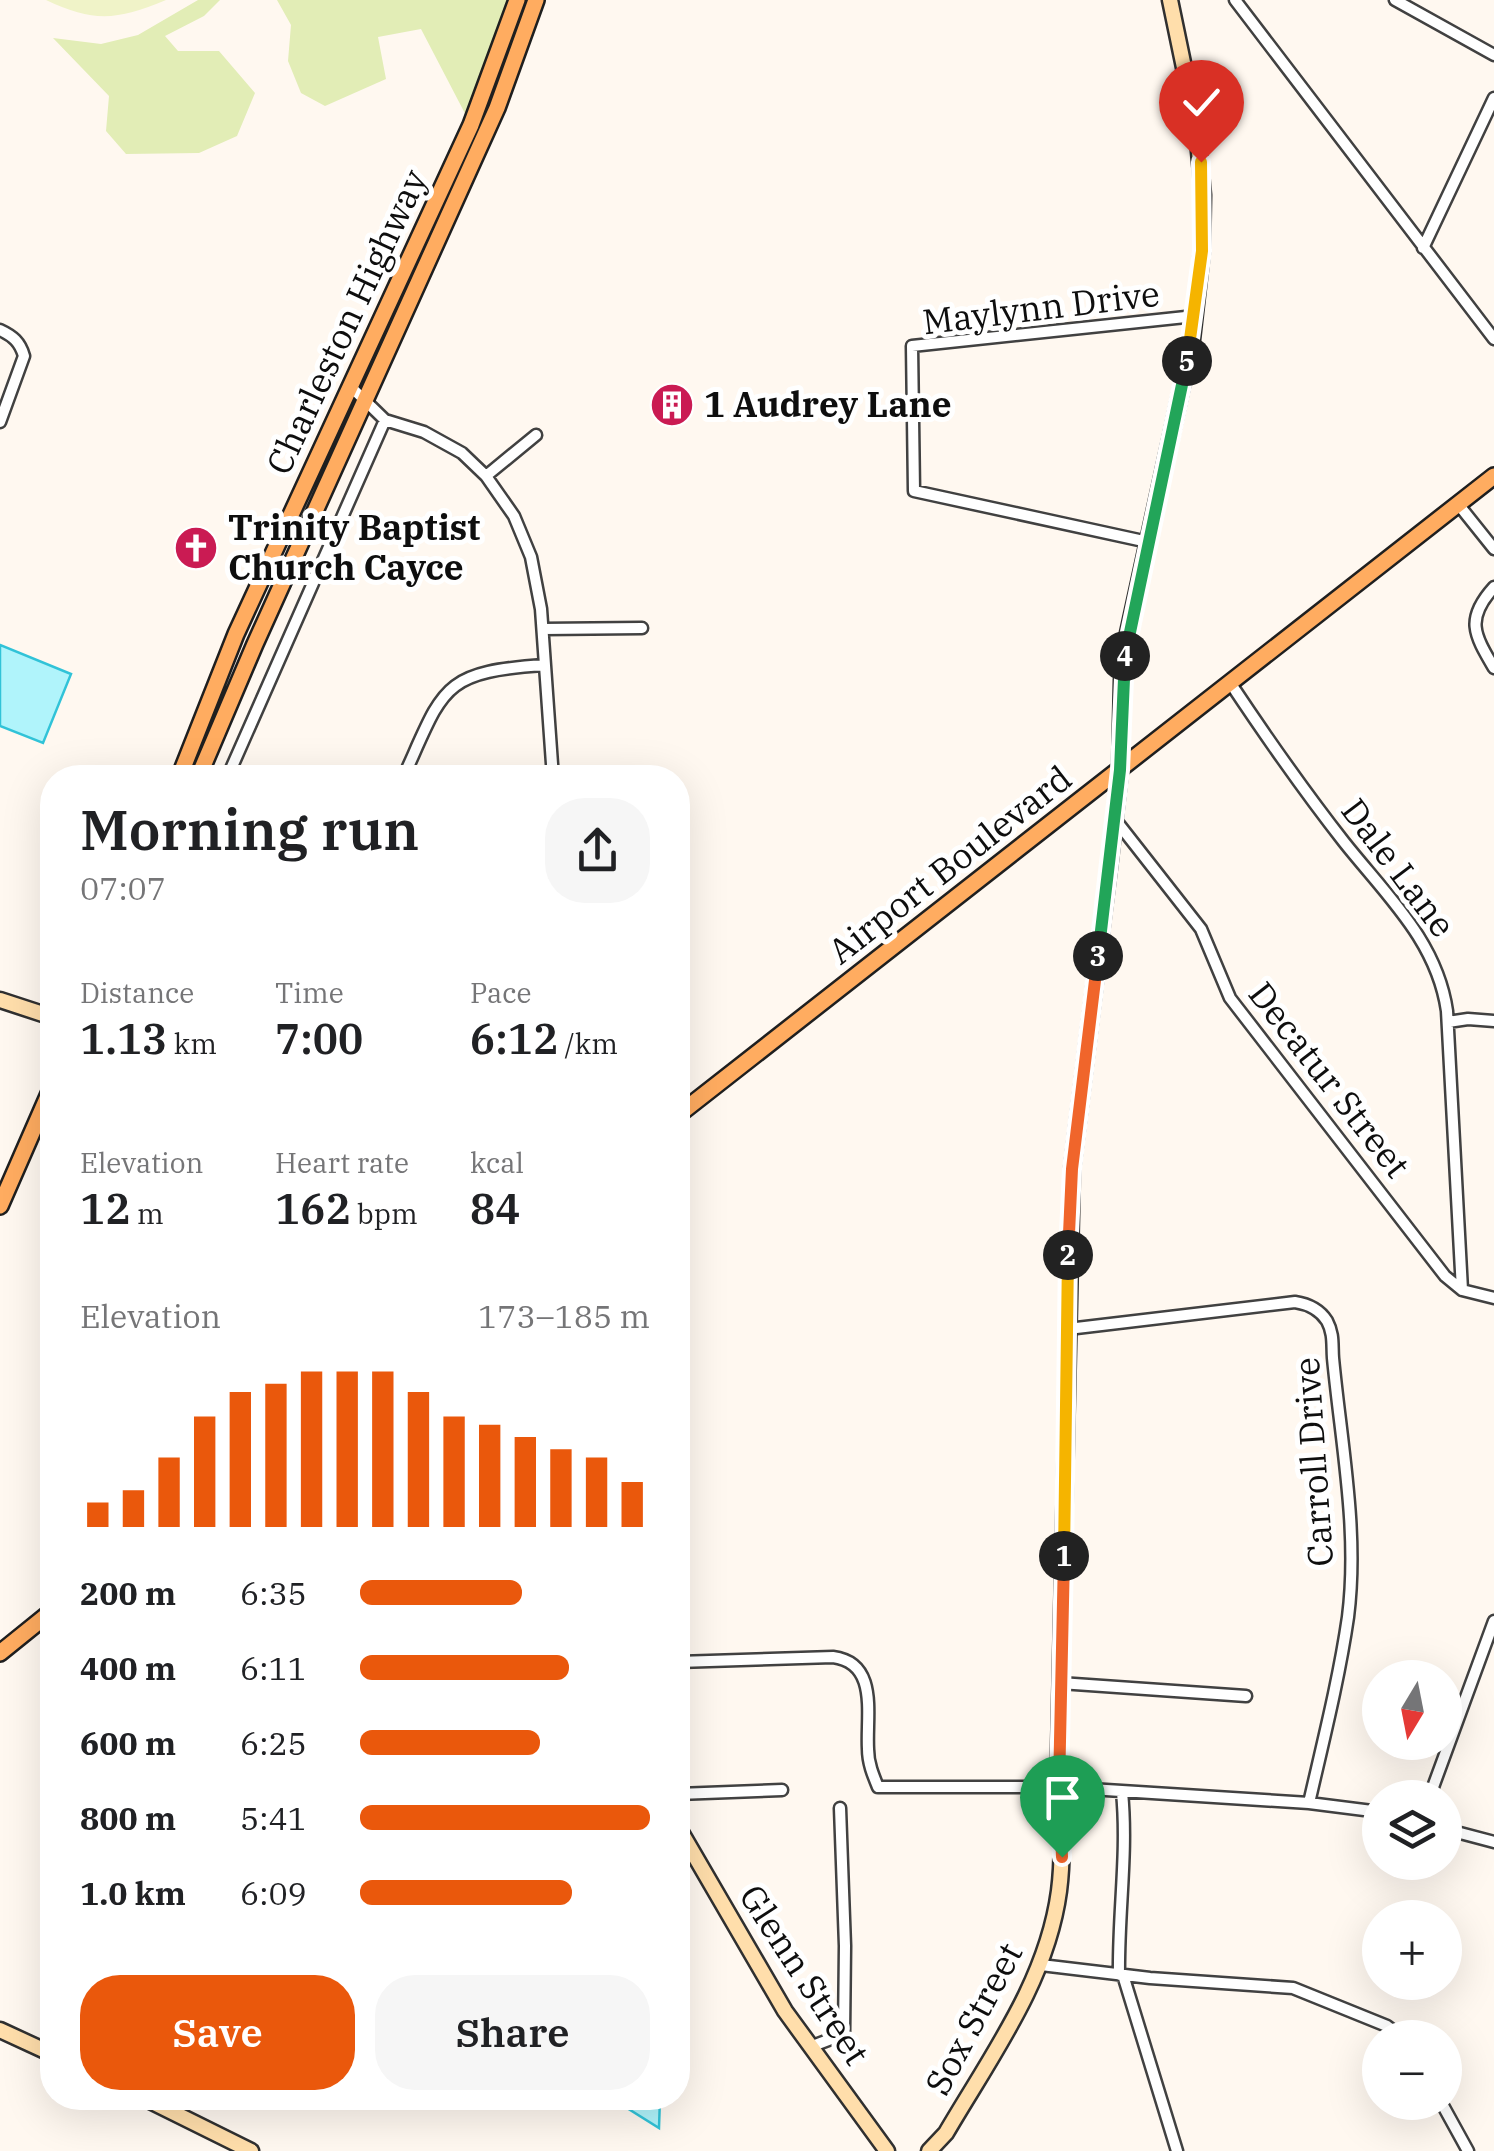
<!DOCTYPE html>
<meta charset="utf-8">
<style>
body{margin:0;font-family:"IBM Plex Serif",serif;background:#f6f6f6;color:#202124;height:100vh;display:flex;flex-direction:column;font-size:38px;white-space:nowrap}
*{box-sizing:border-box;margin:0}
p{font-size:32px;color:#757577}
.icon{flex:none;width:55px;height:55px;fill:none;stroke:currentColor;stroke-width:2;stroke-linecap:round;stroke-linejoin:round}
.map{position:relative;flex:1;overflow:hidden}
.drawer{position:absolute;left:40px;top:765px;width:650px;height:1345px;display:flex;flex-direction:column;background:#fff;border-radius:40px;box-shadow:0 10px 40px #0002}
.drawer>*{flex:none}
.needle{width:65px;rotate:190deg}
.controls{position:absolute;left:1362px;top:1660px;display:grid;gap:20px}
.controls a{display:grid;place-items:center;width:100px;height:100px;border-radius:50%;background:#fff;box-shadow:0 10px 40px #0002;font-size:50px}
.pin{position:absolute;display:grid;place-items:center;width:85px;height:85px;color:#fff;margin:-102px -42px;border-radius:50% 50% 50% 0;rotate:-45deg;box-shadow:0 0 10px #0007}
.pin .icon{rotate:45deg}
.km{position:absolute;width:50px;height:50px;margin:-25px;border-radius:50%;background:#222;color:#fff;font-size:28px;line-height:50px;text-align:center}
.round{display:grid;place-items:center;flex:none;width:105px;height:105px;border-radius:40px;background:#f6f6f6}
.headline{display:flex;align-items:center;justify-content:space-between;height:170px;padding:0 40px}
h1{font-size:55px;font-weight:600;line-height:75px}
.figures{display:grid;grid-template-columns:repeat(3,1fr);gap:15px;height:170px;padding:10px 40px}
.figures div{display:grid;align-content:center}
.figures b{font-size:42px;font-weight:600}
.figures small{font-size:28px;font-weight:400}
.figures p{font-size:28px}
.chart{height:280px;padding:20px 40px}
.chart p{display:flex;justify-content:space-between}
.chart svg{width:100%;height:180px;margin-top:10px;stroke:#ea580c;stroke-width:6}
.cta{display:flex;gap:20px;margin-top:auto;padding:20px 40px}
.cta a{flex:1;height:115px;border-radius:40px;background:#ea580c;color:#fff;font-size:40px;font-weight:600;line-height:115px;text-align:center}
.cta a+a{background:#f6f6f6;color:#202124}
ul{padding:0 40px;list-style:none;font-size:32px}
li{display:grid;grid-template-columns:160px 120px 1fr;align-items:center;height:75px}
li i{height:25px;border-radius:12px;background:#ea580c}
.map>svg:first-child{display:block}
.green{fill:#e2edb6}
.pitch{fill:#f0f3c8}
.water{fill:#b0f4fb;stroke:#31c3d8;stroke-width:2.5}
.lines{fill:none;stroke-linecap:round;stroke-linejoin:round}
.street-casing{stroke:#414141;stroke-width:15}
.secondary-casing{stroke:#303030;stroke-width:19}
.primary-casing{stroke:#1f1f1f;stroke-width:20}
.street{stroke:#fff;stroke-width:10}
.secondary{stroke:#ffdeab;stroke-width:14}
.primary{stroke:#ffac60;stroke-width:15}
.split-1-casing{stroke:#fff;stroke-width:20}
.split-2-casing{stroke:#fff;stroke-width:20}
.split-3-casing{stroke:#fff;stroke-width:20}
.split-4-casing{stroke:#fff;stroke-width:20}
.split-5-casing{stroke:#fff;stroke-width:20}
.split-6-casing{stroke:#fff;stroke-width:20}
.split-1{stroke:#f0652b;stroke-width:12}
.split-2{stroke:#f5b400;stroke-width:12}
.split-3{stroke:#f0652b;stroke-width:12}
.split-4{stroke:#22a559;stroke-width:12}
.split-5{stroke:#22a559;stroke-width:12}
.split-6{stroke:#f5b400;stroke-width:12}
.labels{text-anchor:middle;stroke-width:10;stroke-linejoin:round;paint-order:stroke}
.street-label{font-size:35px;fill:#0e0e0e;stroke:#fff}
.poi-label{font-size:35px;font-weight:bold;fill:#0e0e0e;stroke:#fff;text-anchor:start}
</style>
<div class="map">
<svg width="1494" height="2151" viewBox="0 0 1494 2151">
<rect width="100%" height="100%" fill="#fff8f0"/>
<!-- green -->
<path class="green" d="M 198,0 L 220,0 L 204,16 L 165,36 L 178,51 L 219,51 L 255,93 L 237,136 L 199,153 L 126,154 L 106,131 L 109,96 L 53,38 L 101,44 L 138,35 Z
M 277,0 L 517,0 L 471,125 L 421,29 L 378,37 L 386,79 L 325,106 L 301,93 L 288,61 L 291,25 Z"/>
<!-- pitch -->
<path class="pitch" d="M 46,0 L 166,0 C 117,20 95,23 46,0 Z"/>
<!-- water -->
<path class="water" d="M 0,645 L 71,674 L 43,743 L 0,726 Z
M 611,2098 L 660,2098 L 659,2128 Z"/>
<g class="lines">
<!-- street casing -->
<g class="street-casing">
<path id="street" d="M 1235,0 L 1494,339
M 1395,0 L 1494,55
M 1423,248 L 1494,98
M 0,330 C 13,336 20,342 24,356 L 0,422
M 350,386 L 385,420 L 424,432 L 462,453 L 486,476 L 514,516 L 531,557 L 541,609 L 553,778
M 486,476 L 536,435
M 1458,504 L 1494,549
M 1148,542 L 914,491 L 912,346 L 1195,316
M 1494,587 C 1465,619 1474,634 1494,668
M 543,629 L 642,628
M 1231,684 C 1267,738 1304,791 1344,842 C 1386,895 1437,941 1447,1011 L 1462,1290
M 227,778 L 385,420
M 403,778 C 444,688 440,672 544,665
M 1114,818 L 1201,929 L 1230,998 L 1445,1276 L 1462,1290 L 1494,1298
M 1448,1022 L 1468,1019 L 1494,1021
M 1068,1329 L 1295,1302 C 1308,1304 1320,1310 1327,1321 C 1334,1334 1332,1345 1333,1358 C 1341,1443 1359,1531 1348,1617 C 1339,1679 1323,1742 1309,1803
M 678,1662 L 833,1657 C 879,1663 866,1715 868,1749 C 868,1763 873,1775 878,1787 L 1059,1787 L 1309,1803 L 1380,1812
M 1060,1683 L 1246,1696
M 678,1794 L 782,1790
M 1429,1798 L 1494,1621
M 1445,1829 L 1494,1842
M 1041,1965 L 1150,1978 L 1293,1988 L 1387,2026 L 1403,2038
M 1119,1975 C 1118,1913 1128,1853 1122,1792
M 1123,1975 L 1177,2151
M 810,2047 L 844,2034 L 845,1946 L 840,1808
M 1441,2102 L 1468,2151"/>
</g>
<!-- secondary casing -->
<g class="secondary-casing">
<path id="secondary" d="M 0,1000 L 52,1017
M 678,1827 L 785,2011 L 887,2151
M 0,2030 L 52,2054
M 144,2098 L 251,2151
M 929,2151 L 946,2133 C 991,2056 1047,1981 1059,1891 C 1065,1844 1059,1799 1059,1752 L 1072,1169 L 1110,859 L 1120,771 L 1122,680 L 1128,633 L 1192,340 L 1202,251 L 1203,195 L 1197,130 L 1170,0"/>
</g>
<!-- primary casing -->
<g class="primary-casing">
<path id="primary" d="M 179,778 L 236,634 L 471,125 L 517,0
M 198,778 L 255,644 L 497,108 L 536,0
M 678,1115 L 1494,476
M 0,1206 L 52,1087
M 0,1653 L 52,1611"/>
</g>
<!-- street -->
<use href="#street" class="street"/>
<!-- secondary -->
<use href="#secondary" class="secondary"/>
<!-- primary -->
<use href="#primary" class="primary"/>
</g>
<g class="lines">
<!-- split-1 casing -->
<g class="split-1-casing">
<path id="split-1" d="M 1062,1857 L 1059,1787 L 1064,1556"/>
</g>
<!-- split-2 casing -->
<g class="split-2-casing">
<path id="split-2" d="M 1064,1556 L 1068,1255"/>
</g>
<!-- split-3 casing -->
<g class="split-3-casing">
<path id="split-3" d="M 1068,1255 L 1072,1169 L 1098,956"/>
</g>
<!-- split-4 casing -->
<g class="split-4-casing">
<path id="split-4" d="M 1098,956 L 1120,770 L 1125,656"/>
</g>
<!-- split-5 casing -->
<g class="split-5-casing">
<path id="split-5" d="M 1125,656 L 1187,361"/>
</g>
<!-- split-6 casing -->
<g class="split-6-casing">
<path id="split-6" d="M 1187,361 L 1202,251 L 1201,162"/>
</g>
<!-- split-1 -->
<use href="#split-1" class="split-1"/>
<!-- split-2 -->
<use href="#split-2" class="split-2"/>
<!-- split-3 -->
<use href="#split-3" class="split-3"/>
<!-- split-4 -->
<use href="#split-4" class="split-4"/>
<!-- split-5 -->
<use href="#split-5" class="split-5"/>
<!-- split-6 -->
<use href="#split-6" class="split-6"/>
</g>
<!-- icons -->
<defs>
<g id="building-disc" transform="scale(2.25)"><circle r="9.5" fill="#ca1b53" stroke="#fff"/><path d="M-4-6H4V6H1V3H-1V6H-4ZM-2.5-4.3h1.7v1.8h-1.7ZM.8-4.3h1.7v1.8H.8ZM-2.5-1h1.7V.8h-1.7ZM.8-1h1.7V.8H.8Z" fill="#fff"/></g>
<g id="church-disc" transform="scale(2.25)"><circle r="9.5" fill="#ca1b53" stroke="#fff"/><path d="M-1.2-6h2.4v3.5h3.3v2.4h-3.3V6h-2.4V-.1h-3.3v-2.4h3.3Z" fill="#fff"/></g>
</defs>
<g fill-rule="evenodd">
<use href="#building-disc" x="672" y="405"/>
<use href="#church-disc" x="196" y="548"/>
</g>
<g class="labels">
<!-- street labels -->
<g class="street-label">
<text transform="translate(1041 308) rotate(-7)" y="12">Maylynn Drive</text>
<text transform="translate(347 322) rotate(-65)" y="12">Charleston Highway</text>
<text transform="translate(950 865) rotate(-38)" y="12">Airport Boulevard</text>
<text transform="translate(1398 868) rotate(53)" y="12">Dale Lane</text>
<text transform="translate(1329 1080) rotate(52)" y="12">Decatur Street</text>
<text transform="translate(1314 1462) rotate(-94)" y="12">Carroll Drive</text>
<text transform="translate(804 1975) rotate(57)" y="12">Glenn Street</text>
<text transform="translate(974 2019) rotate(-62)" y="12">Sox Street</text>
</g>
<!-- poi labels -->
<g class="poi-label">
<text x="704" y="417">1 Audrey Lane</text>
<text x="228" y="540">Trinity Baptist<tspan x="228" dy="40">Church Cayce</tspan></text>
</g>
</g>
</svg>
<div class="controls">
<a><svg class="needle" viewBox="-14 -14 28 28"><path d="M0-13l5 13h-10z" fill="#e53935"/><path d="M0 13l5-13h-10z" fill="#757577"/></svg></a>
<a><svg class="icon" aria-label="layers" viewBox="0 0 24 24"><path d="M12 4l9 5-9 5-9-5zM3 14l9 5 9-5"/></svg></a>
<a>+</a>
<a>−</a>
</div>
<div class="pin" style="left:1062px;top:1857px;background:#1e9e55"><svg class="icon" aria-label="arrive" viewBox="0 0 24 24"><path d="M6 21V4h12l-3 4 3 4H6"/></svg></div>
<div class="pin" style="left:1201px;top:162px;background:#d93025"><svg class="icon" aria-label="check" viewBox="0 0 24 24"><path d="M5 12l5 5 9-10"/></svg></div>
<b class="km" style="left:1064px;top:1556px">1</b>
<b class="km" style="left:1068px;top:1255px">2</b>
<b class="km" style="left:1098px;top:956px">3</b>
<b class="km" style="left:1125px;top:656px">4</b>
<b class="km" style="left:1187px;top:361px">5</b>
<section class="drawer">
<div class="headline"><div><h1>Morning run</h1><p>07:07</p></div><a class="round"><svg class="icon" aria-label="share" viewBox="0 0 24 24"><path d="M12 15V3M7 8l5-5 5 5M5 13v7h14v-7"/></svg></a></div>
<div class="figures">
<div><p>Distance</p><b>1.13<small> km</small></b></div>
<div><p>Time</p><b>7:00</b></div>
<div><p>Pace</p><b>6:12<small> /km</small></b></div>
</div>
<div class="figures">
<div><p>Elevation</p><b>12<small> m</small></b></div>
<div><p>Heart rate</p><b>162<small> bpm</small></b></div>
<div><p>kcal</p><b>84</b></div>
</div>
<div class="chart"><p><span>Elevation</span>173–185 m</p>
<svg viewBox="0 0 160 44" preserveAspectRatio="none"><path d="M5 44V38M15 44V35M25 44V27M35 44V17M45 44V11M55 44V9M65 44V6M75 44V6M85 44V6M95 44V11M105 44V17M115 44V19M125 44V22M135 44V25M145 44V27M155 44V33"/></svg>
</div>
<ul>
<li><b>200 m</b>6:35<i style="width:56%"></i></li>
<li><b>400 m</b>6:11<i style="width:72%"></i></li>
<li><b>600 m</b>6:25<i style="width:62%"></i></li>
<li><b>800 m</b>5:41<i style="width:100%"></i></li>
<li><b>1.0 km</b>6:09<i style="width:73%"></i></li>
</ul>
<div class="cta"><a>Save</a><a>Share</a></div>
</section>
</div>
